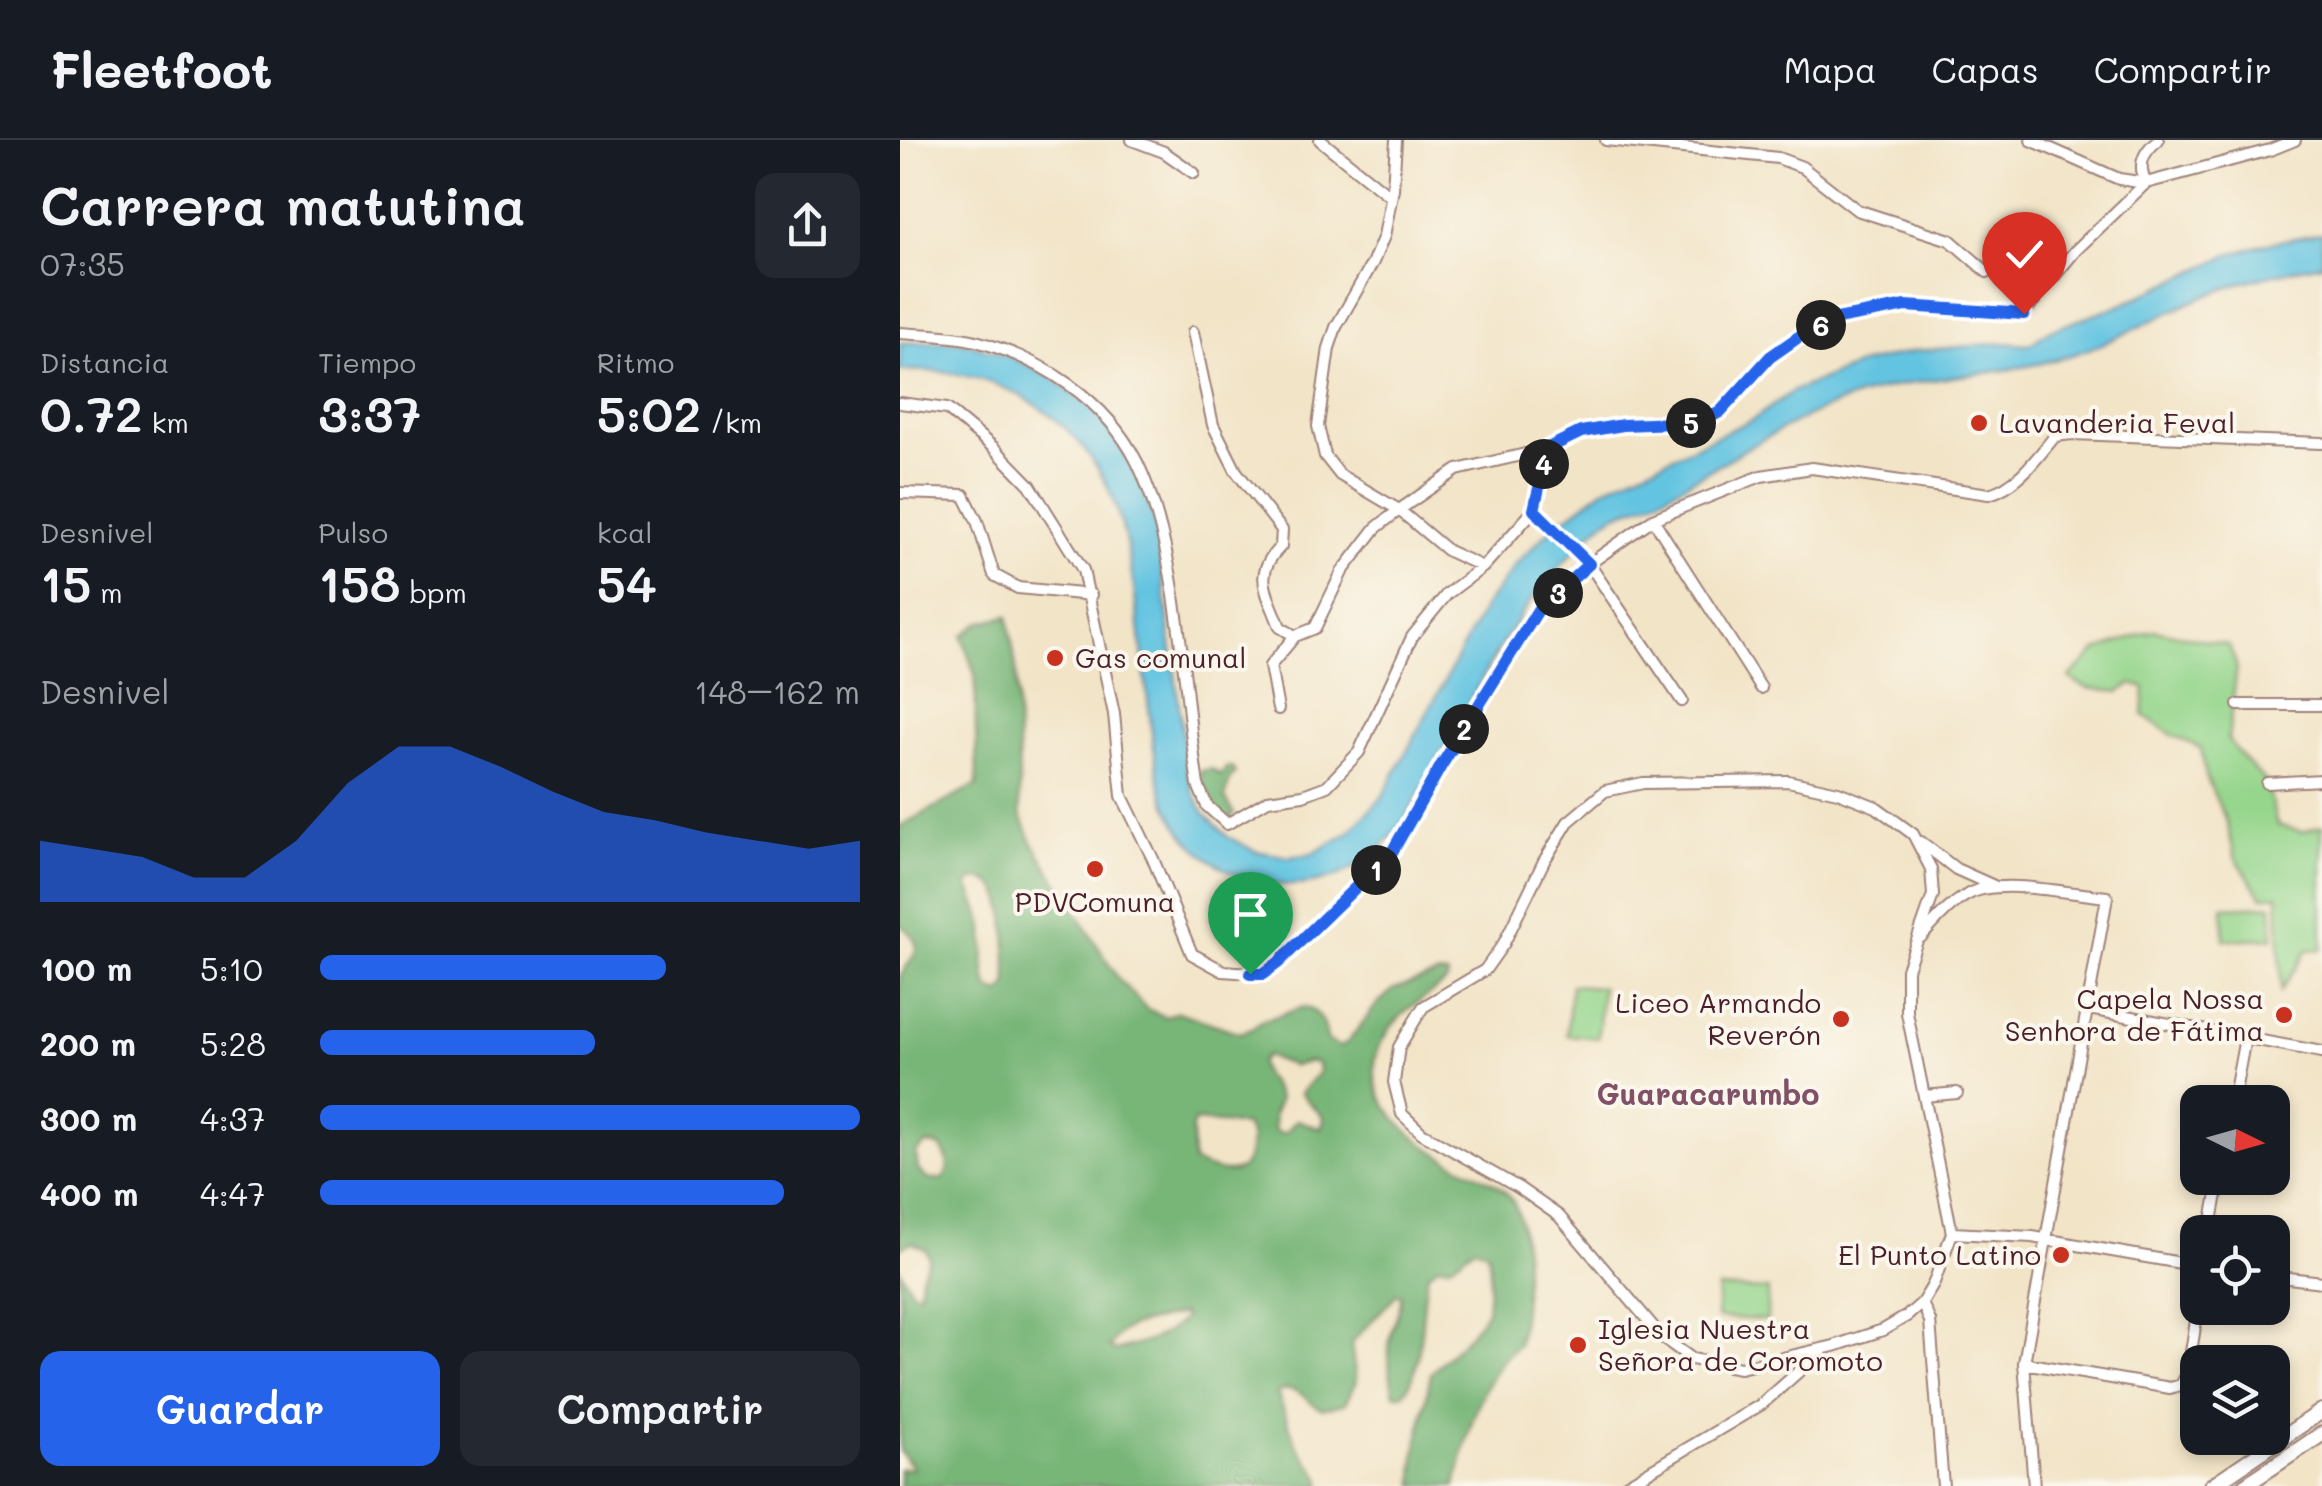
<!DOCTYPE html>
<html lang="es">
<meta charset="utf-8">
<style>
body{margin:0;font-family:Mali,sans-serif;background:#242831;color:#f1f3f6;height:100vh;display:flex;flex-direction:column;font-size:38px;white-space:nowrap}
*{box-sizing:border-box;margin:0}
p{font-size:32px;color:#9ea1a6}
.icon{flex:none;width:55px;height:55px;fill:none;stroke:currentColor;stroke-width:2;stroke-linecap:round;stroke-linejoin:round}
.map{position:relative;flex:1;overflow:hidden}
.side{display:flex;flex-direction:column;background:#171b24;width:900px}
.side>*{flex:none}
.needle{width:65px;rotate:95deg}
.buttons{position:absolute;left:1280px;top:945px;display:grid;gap:20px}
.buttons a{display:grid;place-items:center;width:110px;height:110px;border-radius:20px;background:#171b24;box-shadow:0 5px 15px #0003;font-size:50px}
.pin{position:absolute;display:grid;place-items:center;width:85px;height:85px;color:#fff;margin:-102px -42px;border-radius:50% 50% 50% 0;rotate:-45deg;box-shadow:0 0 10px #0007}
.pin .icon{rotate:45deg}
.km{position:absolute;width:50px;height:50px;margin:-25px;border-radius:50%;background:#222;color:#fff;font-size:28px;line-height:50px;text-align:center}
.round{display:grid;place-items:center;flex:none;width:105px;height:105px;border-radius:20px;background:#242831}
.head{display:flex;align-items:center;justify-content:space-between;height:170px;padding:0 40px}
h1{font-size:55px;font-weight:600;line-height:75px}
.stats{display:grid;grid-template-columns:repeat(3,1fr);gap:15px;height:170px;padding:10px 40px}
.stats div{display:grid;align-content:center}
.stats b{font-size:50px;font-weight:600}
.stats small{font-size:28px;font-weight:400}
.stats p{font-size:28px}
.chart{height:280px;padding:20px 40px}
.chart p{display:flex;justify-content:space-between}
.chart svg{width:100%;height:180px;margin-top:10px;fill:#2563eb;opacity:.7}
.action{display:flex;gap:20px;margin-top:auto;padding:20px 40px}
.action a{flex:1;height:115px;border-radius:20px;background:#2563eb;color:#fff;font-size:40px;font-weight:600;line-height:115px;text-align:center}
.action a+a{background:#242831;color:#f1f3f6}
ul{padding:0 40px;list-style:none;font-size:32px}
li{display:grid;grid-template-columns:160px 120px 1fr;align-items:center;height:75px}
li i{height:25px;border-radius:12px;background:#2563eb}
header{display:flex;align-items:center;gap:60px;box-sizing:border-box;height:140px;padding:0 50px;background:#171b24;border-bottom:2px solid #363941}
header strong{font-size:48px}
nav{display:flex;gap:55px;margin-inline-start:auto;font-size:35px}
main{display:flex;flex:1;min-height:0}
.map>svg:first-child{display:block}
.green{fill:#95d58c;stroke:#707a5c;stroke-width:2.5}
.forest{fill:#78b678;stroke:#616a52;stroke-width:2.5;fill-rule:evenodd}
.water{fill:#63c4e1;stroke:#567286;stroke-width:2.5}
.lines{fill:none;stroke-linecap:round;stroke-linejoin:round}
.street-casing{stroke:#9e8279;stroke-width:14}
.secondary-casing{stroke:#9e8279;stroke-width:18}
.street{stroke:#fff;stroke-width:10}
.secondary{stroke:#fff;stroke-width:14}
.route-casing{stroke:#fff;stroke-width:20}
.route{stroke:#2563eb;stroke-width:12}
.poi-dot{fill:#c8321e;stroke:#fbf7ec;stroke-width:4}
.labels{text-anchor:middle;stroke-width:8;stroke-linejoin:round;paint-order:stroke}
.poi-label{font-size:28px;fill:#4a1f2b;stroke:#fbf7ec;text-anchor:start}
.neighbourhood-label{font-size:30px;font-weight:bold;fill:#815168;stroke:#fbf7ec}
</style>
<header>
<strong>Fleetfoot</strong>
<nav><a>Mapa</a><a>Capas</a><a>Compartir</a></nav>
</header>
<main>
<section class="side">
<div class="head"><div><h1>Carrera matutina</h1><p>07:35</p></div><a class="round"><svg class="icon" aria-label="share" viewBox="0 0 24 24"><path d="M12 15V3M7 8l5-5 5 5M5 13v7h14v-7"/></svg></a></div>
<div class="stats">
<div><p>Distancia</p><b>0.72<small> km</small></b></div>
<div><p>Tiempo</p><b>3:37</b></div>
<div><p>Ritmo</p><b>5:02<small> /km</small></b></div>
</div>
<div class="stats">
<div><p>Desnivel</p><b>15<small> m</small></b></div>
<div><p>Pulso</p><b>158<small> bpm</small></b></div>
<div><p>kcal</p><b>54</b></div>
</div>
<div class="chart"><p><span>Desnivel</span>148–162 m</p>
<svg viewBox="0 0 160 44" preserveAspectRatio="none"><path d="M0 44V29L10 31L20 33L30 38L40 38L50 29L60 15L70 6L80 6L90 11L100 17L110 22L120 24L130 27L140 29L150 31L160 29V44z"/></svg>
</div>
<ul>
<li><b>100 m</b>5:10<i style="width:64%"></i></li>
<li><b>200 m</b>5:28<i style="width:51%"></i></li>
<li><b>300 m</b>4:37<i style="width:100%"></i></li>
<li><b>400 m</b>4:47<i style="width:86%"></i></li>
</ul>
<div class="action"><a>Guardar</a><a>Compartir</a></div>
</section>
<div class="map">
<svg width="1422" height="1346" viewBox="0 0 1422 1346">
<rect width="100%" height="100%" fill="#fbf7ec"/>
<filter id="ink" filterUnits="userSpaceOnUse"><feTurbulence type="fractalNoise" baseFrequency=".01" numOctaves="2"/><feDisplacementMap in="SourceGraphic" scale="20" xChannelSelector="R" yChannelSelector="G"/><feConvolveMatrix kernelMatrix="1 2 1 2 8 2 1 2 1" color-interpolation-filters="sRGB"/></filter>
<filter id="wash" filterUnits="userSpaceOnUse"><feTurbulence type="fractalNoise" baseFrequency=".0048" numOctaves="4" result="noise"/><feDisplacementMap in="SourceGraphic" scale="40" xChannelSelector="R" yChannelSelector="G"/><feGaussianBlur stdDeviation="2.25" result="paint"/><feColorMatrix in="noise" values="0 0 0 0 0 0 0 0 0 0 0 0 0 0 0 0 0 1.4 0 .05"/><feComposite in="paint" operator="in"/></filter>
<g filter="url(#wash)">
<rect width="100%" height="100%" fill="#f2e4c7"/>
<!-- green -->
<path class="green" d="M 1254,490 L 1329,505 L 1337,527 L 1328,599 L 1342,618 L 1367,643 L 1377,685 L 1403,692 L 1422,686 L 1422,809 L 1407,810 L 1381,851 L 1378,755 L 1362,757 L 1335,717 L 1327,684 L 1306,636 L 1301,608 L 1272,595 L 1243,575 L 1245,548 L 1232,544 L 1219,552 L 1187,548 L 1169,538 L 1197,510 Z
M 1372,765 L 1373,798 L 1324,800 L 1323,767 Z
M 671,845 L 702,847 L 698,898 L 667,895 Z
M 818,1148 L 868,1150 L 867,1180 L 817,1178 Z"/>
<!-- forest -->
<path class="forest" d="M 108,476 L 116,528 L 120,673 L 131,700 L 217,837 L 247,869 L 265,877 L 278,872 L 340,893 L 352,889 L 362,881 L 404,867 C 421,872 425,884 427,900 L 439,907 L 447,903 L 478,863 L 494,849 L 539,834 L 548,835 L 547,841 C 527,857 502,870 488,891 C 447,949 508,998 554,1023 C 572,1033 602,1043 612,1060 C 631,1091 625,1169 618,1205 C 613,1211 606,1214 602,1221 C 575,1257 565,1303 556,1346 L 514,1345 L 515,1317 L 531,1233 L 568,1196 L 587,1171 L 590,1129 L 587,1111 L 575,1107 L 550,1126 L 538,1125 L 528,1134 C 520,1163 525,1235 502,1254 L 494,1254 C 489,1233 486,1208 493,1187 C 496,1175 502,1168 501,1155 L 497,1154 L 451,1203 L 456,1241 L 445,1264 L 421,1269 C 406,1261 395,1241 377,1253 L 397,1306 L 421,1338 L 421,1346 L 0,1346 L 0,1329 L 13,1328 L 0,1311 L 0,1130 L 12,1151 L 19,1153 L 21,1136 L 29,1118 L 26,1110 L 12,1102 L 0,1108 L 0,836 C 13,815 29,806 0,785 L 0,686 L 77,645 L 75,535 L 62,496 L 79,483 ZM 78,739 C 115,740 104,813 108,838 L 107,848 L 100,853 L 89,849 L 85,835 L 84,785 L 69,746 L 70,741 ZM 366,916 L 393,926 L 411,921 L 418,924 L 419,932 L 400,953 L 424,978 L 421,989 L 397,980 L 385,993 L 375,992 L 373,975 L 379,960 C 376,944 360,937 360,922 ZM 295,981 L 345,985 L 351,998 C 349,1005 349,1015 346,1022 C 338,1041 306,1028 293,1022 L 292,987 ZM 27,1004 L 39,1006 C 48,1015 51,1029 43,1039 L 28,1039 L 18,1030 L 16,1012 ZM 282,1174 L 285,1177 C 267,1197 240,1204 215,1211 L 209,1207 L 219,1194 L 231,1186 Z
M 332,627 L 336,633 L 330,639 L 325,658 L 334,673 L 331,678 C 312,677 315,658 303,649 L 300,631 L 312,629 L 321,636 L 326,628 Z"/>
<!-- water -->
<path class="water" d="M 1422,93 L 1422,124 C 1382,132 1343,140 1306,156 C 1256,176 1210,205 1158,219 C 1100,235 1038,235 980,250 C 896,271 830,322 755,360 C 740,368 721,369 708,379 C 693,390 678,407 665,421 C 611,475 577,549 541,615 C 520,652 501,696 465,721 C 444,736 416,745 390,745 C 331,745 278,708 262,650 C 254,622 252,591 248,561 C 241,508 237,454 226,402 C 215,351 192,307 150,275 C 106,241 56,228 0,231 L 0,203 L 58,201 L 106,215 L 151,237 L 195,271 L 213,293 L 237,336 L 256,384 L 287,628 L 292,649 L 304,673 L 327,696 L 355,711 L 389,717 L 412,714 L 447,694 L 481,659 L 585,466 L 618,422 L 650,390 L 705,348 L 854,279 L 893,251 L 961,224 L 1015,211 L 1103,203 L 1129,205 L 1150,190 L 1219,166 L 1327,116 L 1364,104 Z"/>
</g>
<g filter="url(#ink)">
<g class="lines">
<!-- street casing -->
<g class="street-casing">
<path id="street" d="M 232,0 L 264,12 L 294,33
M 420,0 L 491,57
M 496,0 L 493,49 L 484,96 L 473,122 L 436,187 L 429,208 L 418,286 L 425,316 L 440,335 L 499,370 L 548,411 L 583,427
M 706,0 L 878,18 L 902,27 L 957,70 L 1050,100 L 1087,132
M 1131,0 L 1219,39 L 1246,43 L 1370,10 L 1395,0
M 293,192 L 313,285 L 336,331 L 382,390 L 381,406 C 351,435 368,453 380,487 L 395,496
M 0,193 C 25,195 52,195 76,201 C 142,219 206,260 237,322 C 279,407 283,549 298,645 L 307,666 L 327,684 L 368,660 L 403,655 L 427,646 L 459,612 L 512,497 L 547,454 L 583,427 L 634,370 L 643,326 L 643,310 L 681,292 L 723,285 L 801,281 L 821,272 L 870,217 L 910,189 L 937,179 L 1006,166 L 1123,174 L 1175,111 L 1246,43 C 1237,25 1243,12 1258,0
M 0,263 L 47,269 L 93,307 L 130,345 L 183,430 L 214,574 L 222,656 L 253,719 L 292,814 L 323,831 L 363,834 L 378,823 L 492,712 L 541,626 L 638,470 L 689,424 L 753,379 L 861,336 L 912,328 L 1089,354 C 1118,346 1136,319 1155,296 L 1172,294 L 1422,303
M 0,353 L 64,355 L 77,381 L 94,435 L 118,448 L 191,455
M 634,370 L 689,424 L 782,561
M 753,379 L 861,548
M 1338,565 L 1422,565
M 378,569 L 370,526 L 395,496 L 415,488 L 442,432 L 476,388 L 499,370 L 557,330 L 643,310
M 888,641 L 938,652 L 976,667 L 1013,694 L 1031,729 L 1033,755 L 1007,829 L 1007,873 L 1052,1093 L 1033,1145 L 1022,1163 L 1007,1176 L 983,1190 L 934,1206 L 840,1228 L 792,1219 L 762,1197 L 659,1076 L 619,1048 L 522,993 L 502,974 L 494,942 L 499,907 L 523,867 L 585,830 L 604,803 L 644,721 L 668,682 L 705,651 L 743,643 Z
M 1367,643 L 1422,640
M 1021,702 L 1056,729 L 1096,747
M 1021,797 C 1035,782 1049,765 1067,755 C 1096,737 1173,754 1207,757 L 1124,1223
M 1189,869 L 1422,912
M 1024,953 L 1024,956 L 1057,953
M 1333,962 L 1345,898
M 1310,1092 L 1320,1038
M 1052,1093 L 1132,1097 L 1298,1126
M 1372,1136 L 1422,1142
M 1022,1163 L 1030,1181 L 1043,1346
M 724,1346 L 862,1264 L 923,1210
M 1134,1346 L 1124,1223 L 1270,1248 L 1281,1245 L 1288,1231 L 1298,1168"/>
</g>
<!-- secondary casing -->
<g class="secondary-casing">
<path id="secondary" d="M 1311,1346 L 1422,1271
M 1344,1346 L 1422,1294"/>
</g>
<!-- street -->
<use href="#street" class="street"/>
<!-- secondary -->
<use href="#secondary" class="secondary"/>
</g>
</g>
<g class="lines" filter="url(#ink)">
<!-- route casing -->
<g class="route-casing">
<path id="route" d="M 350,834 L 363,834 L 378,823 L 492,712 L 541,626 L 638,470 L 689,424 L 634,370 L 644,326 L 644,310 L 681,292 L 723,285 L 801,282 L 820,272 L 870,217 L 910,189 L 937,179 L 1006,166 L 1124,174"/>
</g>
<!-- route -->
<use href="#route" class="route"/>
</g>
<!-- markers -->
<g class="poi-dot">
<circle cx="1079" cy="283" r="10"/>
<circle cx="155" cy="518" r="10"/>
<circle cx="195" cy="729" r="10"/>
<circle cx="1384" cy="875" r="10"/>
<circle cx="941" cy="879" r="10"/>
<circle cx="1161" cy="1115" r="10"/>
<circle cx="678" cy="1205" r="10"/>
</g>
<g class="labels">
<!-- poi labels -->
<g class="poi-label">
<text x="1099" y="293">Lavanderia Feval</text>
<text x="175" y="528">Gas comunal</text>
<text x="195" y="772" text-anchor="middle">PDVComuna</text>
<text x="1364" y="869" text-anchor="end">Capela Nossa<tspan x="1364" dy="32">Senhora de Fátima</tspan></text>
<text x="921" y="873" text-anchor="end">Liceo Armando<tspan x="921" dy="32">Reverón</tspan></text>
<text x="1141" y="1125" text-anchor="end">El Punto Latino</text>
<text x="698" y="1199">Iglesia Nuestra<tspan x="698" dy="32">Señora de Coromoto</tspan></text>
</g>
<!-- neighbourhood labels -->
<g class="neighbourhood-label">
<text x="808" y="965">Guaracarumbo</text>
</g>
</g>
</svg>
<div class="buttons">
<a><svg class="needle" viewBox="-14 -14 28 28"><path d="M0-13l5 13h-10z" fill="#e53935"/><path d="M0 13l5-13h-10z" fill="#9ea1a6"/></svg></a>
<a><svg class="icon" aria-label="locate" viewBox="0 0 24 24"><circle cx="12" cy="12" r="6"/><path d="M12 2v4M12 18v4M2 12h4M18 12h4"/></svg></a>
<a><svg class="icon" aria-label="layers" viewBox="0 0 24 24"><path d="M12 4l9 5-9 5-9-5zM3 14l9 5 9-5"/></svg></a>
</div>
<div class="pin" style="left:350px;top:834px;background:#1e9e55"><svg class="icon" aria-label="arrive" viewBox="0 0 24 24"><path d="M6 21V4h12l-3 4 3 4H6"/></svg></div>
<div class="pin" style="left:1124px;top:174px;background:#d93025"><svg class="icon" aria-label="check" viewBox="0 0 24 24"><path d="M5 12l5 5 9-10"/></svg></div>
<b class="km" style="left:476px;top:730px">1</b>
<b class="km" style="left:564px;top:589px">2</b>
<b class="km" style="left:658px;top:453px">3</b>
<b class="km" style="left:644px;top:324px">4</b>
<b class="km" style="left:791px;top:283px">5</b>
<b class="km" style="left:921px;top:185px">6</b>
</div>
</main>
